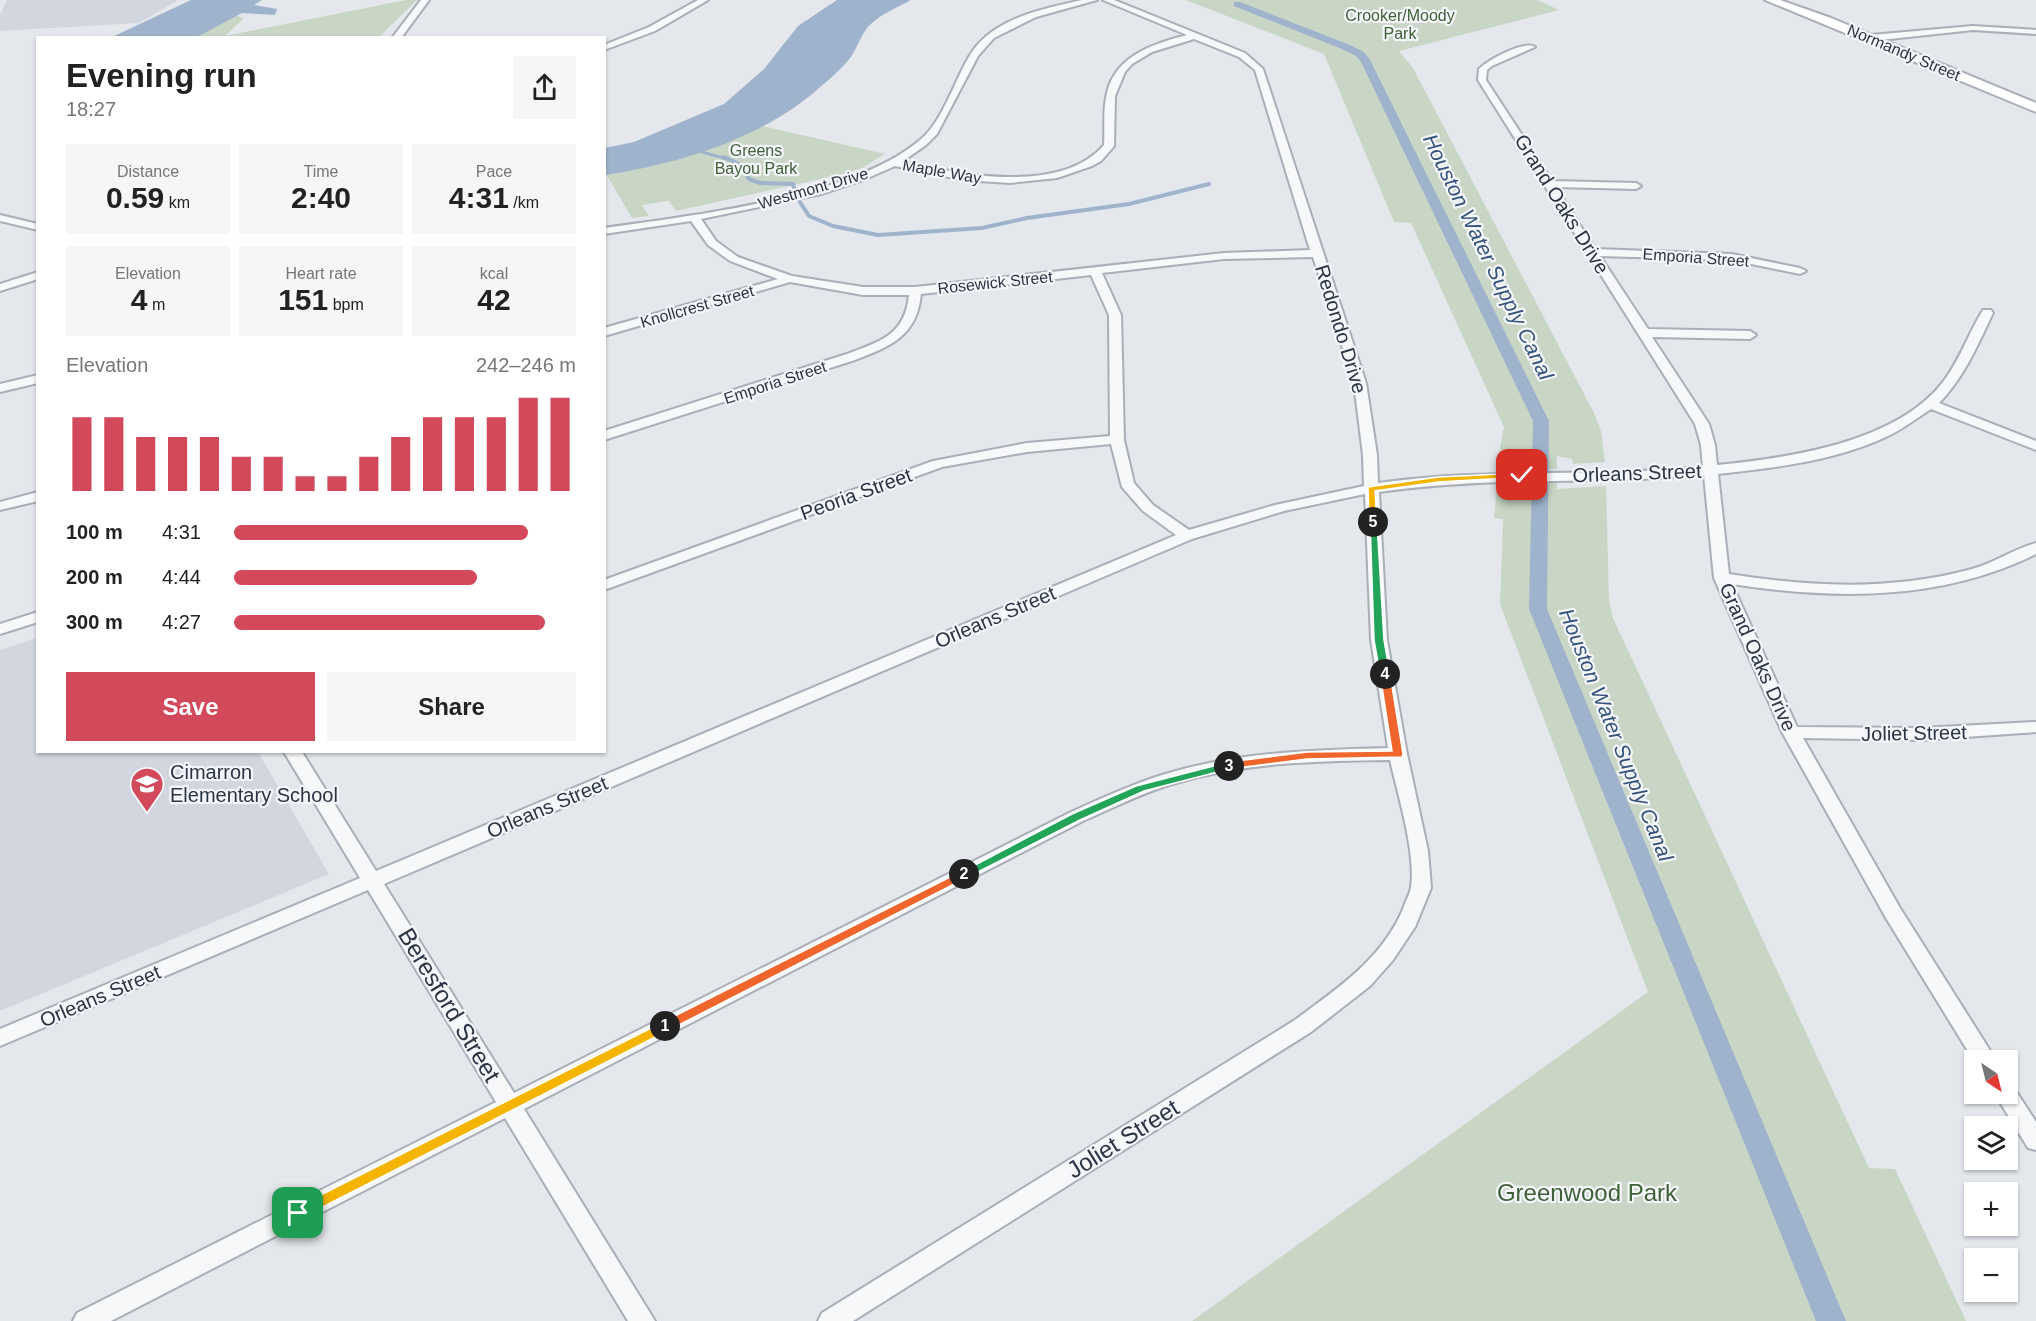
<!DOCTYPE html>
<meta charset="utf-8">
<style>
body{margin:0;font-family:Arial,sans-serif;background:#f6f6f6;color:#222;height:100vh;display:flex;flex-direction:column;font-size:22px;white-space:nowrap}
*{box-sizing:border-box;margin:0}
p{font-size:20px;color:#767676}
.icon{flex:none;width:33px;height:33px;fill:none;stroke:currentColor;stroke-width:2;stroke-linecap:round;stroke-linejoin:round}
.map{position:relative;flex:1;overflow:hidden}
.sheet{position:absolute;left:36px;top:36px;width:570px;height:717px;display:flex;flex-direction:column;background:#fff;border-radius:0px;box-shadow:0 2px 4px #0004}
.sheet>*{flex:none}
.needle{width:39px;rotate:145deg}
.fabs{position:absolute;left:1964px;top:1050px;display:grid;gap:12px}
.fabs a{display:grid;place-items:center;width:54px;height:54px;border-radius:0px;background:#fff;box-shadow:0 2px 4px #0004;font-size:30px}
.pin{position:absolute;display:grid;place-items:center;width:51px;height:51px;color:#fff;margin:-26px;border-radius:12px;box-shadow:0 3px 9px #0006}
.km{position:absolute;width:30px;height:30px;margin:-15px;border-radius:50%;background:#222;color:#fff;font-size:16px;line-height:30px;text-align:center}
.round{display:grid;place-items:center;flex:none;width:63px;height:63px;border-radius:0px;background:#f6f6f6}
.head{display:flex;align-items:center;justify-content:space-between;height:102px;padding:0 30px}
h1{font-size:33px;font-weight:600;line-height:45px}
.figures{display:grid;grid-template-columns:repeat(3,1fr);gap:9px;height:102px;padding:6px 30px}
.figures div{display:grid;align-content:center;border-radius:0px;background:#f6f6f6;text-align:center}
.figures b{font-size:30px;font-weight:600}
.figures small{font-size:16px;font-weight:400}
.figures p{font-size:16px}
.chart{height:168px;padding:12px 30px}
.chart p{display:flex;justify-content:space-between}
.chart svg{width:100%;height:108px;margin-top:6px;stroke:#d1495b;stroke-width:6}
.cta{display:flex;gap:12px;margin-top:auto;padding:12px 30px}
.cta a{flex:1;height:69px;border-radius:0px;background:#d1495b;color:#fff;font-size:24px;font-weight:600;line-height:69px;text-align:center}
.cta a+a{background:#f6f6f6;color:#222}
ul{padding:0 30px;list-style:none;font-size:20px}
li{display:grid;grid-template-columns:96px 72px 1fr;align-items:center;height:45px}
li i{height:15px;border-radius:8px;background:#d1495b}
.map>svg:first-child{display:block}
.built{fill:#d2d6de}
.green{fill:#c9d6c5}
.water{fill:#9fb4cc}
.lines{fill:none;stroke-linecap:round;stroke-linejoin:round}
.stream-far1{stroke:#9fb4cc;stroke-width:3}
.stream{stroke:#9fb4cc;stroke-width:4}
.canal{fill:#9fb4cc;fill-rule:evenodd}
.minor-casing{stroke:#a9aeb7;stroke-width:4}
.secondary-casing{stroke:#a9aeb7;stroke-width:4}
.minor{fill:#f7f8fa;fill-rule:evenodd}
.secondary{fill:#fff;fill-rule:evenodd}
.split-1{fill:#f5b400;stroke:#fff;stroke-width:1.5}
.split-2{fill:#f0652b;stroke:#fff;stroke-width:1.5}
.split-3{fill:#22a559;stroke:#fff;stroke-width:1.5}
.split-4{fill:#f0652b;stroke:#fff;stroke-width:1.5}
.split-5{fill:#22a559;stroke:#fff;stroke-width:1.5}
.split-6{fill:#f5b400;stroke:#fff;stroke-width:1.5}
.labels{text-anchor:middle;stroke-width:4.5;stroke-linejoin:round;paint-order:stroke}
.far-park-label{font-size:16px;fill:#3f6138;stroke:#f4f6f9}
.far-street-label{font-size:16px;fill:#2b3445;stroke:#f4f6f9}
.street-label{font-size:20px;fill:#2b3445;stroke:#f4f6f9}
.poi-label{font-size:20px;fill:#2b3445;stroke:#f4f6f9;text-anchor:start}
.water-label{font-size:21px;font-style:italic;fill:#34527a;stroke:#f4f6f9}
.near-street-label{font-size:24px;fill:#2b3445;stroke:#f4f6f9}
.near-park-label{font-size:24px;fill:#3f6138;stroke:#f4f6f9}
</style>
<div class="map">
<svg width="2036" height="1321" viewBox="0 0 2036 1321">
<rect width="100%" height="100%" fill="#e4e7ec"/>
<!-- built -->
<path class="built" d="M 7,0 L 178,0 L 139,23 L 0,31 L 0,15 Z
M 37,638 L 38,752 L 258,752 L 329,874 L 0,1011 L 0,650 Z"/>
<!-- green -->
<path class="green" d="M 406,0 L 417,0 L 379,37 L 196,38 L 230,14 L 244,18 L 225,36 Z
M 1186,0 L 1538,0 L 1559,10 L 1399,51 L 1413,68 L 1594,413 L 1601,431 L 1605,462 L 1573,464 L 1572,459 L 1557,456 L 1557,469 L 1526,470 L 1527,461 L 1513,459 L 1513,464 L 1497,465 L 1504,427 L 1411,223 L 1394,222 L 1324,54 Z
M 753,124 L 885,154 L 862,168 L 843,174 L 676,211 L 669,201 L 642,205 L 649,216 L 632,218 L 605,172 L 604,170 Z
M 1557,481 L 1557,489 L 1606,486 L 1609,600 L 1613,618 L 1869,1168 L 1895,1169 L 1966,1321 L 1192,1321 L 1648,992 L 1500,604 L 1503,519 L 1494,518 L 1497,488 L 1510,487 L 1513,491 L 1525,491 L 1527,482 Z"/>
<!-- water -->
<path class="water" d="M 191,0 L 262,0 L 254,5 L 277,9 L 275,15 L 242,13 L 197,37 L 112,37 Z
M 837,0 L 911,0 C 898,7 883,13 872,23 C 862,31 858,47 850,58 C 842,69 828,80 818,89 C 761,139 678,164 605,175 L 605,148 L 634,142 L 724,104 L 764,69 L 798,26 Z"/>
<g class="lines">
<!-- stream-far1 -->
<path class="stream-far1" d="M 695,150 L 727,159"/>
<!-- stream -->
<path class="stream" d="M 724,157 L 739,164 L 749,179 L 760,183 L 793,184 L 795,191
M 798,199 L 809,216 L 833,226 L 878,235 L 982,228 L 1027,218 L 1129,204 L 1209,184"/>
<!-- canal -->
<path class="canal" d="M 1234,2 L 1240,2 L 1350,45 L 1364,52 L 1370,60 L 1549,421 L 1547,609 L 1846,1321 L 1816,1321 L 1529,609 L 1533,421 L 1361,62 L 1356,56 L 1342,49 L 1234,6 Z"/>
<!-- minor casing -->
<g class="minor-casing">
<path id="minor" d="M 421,0 L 429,0 L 401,38 L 392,38 Z
M 698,0 L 708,0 L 655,31 L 604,50 L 604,45 L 649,27 Z
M 1082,0 L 1097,0 L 1036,17 L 994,38 L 978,56 L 937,134 L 926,145 L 903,161 C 958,175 1061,195 1104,145 C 1105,130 1103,113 1106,98 C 1112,57 1152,44 1187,35 L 1103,0 L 1114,0 L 1245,53 L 1263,69 L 1366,383 L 1377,455 L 1378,483 C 1486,468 1595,477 1703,467 L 1701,445 L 1695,424 L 1478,80 L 1479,69 C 1488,60 1524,40 1535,47 L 1492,66 L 1487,70 L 1486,80 L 1552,181 L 1636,183 L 1641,186 L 1636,189 L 1556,187 L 1595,249 L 1732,254 L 1800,268 L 1806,271 L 1800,274 L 1732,260 L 1600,256 L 1648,329 L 1750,331 L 1756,335 L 1750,339 L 1652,337 L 1709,424 L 1715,445 L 1717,465 C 1788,458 1896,443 1943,382 C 1960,360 1968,334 1983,310 L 1991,310 L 1993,313 C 1978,344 1964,378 1939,403 L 2036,441 L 2036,450 L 1931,409 C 1917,418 1903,429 1888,436 C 1836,461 1774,468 1718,474 L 1729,574 C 1810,587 1892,591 1972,569 C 1994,563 2014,549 2036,543 L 2036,554 C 1942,601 1834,600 1732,584 L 1797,727 L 1921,728 L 2036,722 L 2036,732 L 1921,740 L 1803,738 L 1900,908 L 1996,1060 L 1974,1061 L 1886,918 L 1782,732 L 1714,578 L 1704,475 C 1596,485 1487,476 1379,492 L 1387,640 L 1407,754 L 1428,851 L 1431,888 L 1415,927 L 1393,960 L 1370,986 L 1311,1032 L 853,1321 L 818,1321 L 822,1313 L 1295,1020 C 1338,988 1382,959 1403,909 C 1405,902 1410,894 1411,887 C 1416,853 1398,795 1390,760 C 1319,761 1245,762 1176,783 C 1143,792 1113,808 1083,821 L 524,1109 L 655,1321 L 628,1321 L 505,1118 L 111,1321 L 73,1321 L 77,1313 L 496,1102 L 368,890 L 0,1046 L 0,1029 L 360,878 L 284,752 L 302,752 L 376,871 L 1176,535 L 1143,511 L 1122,487 L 1111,444 L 1027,452 L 942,467 L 604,590 L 604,580 L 933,461 L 1027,443 L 1110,436 L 1109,315 L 1091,275 L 921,294 C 917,336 891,346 855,360 L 604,440 L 604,431 L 847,354 C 881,341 905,335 909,295 L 863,295 L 790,282 L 604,336 L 604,328 L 778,279 L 730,261 L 708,245 L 691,221 L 604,234 L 604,228 C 693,215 852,198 920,140 C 936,127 945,105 954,87 C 961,72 968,55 979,43 C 1004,16 1047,8 1082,0 ZM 1194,39 L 1239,57 L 1255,70 L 1310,250 L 1224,253 L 915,287 L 863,287 L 792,276 L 738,257 L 716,241 L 701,219 L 821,194 L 863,180 L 895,166 L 963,180 L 1010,183 L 1057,178 L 1092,166 L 1101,161 L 1114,146 L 1115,96 L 1125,72 L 1132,64 L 1152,52 ZM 1313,257 L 1354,383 L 1363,455 L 1364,486 L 1275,505 L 1189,530 L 1153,505 L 1134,483 L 1124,440 L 1121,315 L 1102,273 L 1224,259 ZM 1365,494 L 1371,640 L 1388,748 C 1313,750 1235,752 1162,775 C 1130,785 1100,799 1069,813 L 514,1093 L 384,884 L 1192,539 L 1284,511 Z
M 1973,26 L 2036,30 L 2036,34 L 1973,30 L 1871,41 L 1867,38 L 1871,35 Z
M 0,215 L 38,224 L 38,230 L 0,221 Z
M 38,272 L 38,279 L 0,291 L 0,284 Z
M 38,375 L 38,383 L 0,392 L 0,384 Z
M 38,492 L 38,501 L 0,510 L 0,502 Z
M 38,612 L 38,622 L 0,634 L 0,624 Z
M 2007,1085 L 2014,1088 L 2036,1122 L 2036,1150 L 2028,1148 L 1995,1094 L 2007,1094 Z"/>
</g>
<!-- secondary casing -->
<g class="secondary-casing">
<path id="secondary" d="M 1765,0 L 1780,0 L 1831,18 L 2036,103 L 2036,112 Z"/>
</g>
<!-- minor -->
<use href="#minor" class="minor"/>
<!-- secondary -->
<use href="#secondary" class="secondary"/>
</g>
<!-- split-1 -->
<path class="split-1" d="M 665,1021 L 669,1023 L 671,1026 L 669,1030 L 303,1217 L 293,1217 L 291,1213 L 293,1209 Z"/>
<!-- split-2 -->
<path class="split-2" d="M 964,870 L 968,871 L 968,877 L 669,1030 L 661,1030 L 659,1026 L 661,1023 Z"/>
<!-- split-3 -->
<path class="split-3" d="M 1229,762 L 1235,766 L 1233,768 L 1144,791 L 1080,820 L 968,877 L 960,877 L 958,874 L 1072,814 L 1136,786 Z"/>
<!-- split-4 -->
<path class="split-4" d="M 1385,671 L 1390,674 L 1403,754 L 1402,757 L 1307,759 L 1229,769 L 1224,766 L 1229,762 L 1307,752 L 1392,751 L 1380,674 Z"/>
<!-- split-5 -->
<path class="split-5" d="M 1370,520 L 1377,522 L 1384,640 L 1390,674 L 1385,677 L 1380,674 L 1374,640 Z"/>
<!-- split-6 -->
<path class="split-6" d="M 1522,473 L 1526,475 L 1525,477 L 1438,482 L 1375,491 L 1377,522 L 1373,525 L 1369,522 L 1368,487 L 1438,477 Z"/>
<!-- icons -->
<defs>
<g id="school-pin" transform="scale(1.725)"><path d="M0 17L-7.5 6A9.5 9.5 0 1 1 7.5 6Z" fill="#d1495b" stroke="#f4f6f9"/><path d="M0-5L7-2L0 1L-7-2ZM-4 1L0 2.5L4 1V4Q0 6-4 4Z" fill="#fff"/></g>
</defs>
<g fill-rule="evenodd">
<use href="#school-pin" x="147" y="784"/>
</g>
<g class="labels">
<!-- far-park labels -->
<g class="far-park-label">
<text x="1400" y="21">Crooker/Moody<tspan x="1400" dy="18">Park</tspan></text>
<text x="756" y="156">Greens<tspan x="756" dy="18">Bayou Park</tspan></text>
</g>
<!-- far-street labels -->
<g class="far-street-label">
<text transform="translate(1904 52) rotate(23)" y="6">Normandy Street</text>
<text transform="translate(942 171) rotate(10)" y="6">Maple Way</text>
<text transform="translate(813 188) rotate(-16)" y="6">Westmont Drive</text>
<text transform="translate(1696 257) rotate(4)" y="6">Emporia Street</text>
<text transform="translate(995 282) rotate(-6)" y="6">Rosewick Street</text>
<text transform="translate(697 306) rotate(-16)" y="6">Knollcrest Street</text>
<text transform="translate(775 382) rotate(-18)" y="6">Emporia Street</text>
</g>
<!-- street labels -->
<g class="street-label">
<text transform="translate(1562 204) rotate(58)" y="7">Grand Oaks Drive</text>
<text transform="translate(1341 329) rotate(73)" y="7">Redondo Drive</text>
<text transform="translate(1637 473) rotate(-2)" y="7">Orleans Street</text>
<text transform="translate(856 494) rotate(-20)" y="7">Peoria Street</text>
<text transform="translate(995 617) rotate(-23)" y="7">Orleans Street</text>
<text transform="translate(1758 657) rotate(66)" y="7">Grand Oaks Drive</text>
<text transform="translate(1914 733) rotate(-1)" y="7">Joliet Street</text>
<text transform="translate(547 807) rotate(-23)" y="7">Orleans Street</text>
<text transform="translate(100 996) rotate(-23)" y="7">Orleans Street</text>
</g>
<!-- poi labels -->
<g class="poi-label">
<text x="170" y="779">Cimarron<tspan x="170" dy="23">Elementary School</tspan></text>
</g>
<!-- water labels -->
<g class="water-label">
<text transform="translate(1488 257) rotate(64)" y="7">Houston Water Supply Canal</text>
<text transform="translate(1616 735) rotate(68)" y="7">Houston Water Supply Canal</text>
</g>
<!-- near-street labels -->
<g class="near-street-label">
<text transform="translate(449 1005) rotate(59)" y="8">Beresford Street</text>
<text transform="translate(1123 1139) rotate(-32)" y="8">Joliet Street</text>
</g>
<!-- near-park labels -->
<g class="near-park-label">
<text x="1587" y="1201">Greenwood Park</text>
</g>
</g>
</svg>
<div class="fabs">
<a><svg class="needle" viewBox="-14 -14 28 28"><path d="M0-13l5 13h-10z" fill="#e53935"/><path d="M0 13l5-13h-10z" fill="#767676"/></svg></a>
<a><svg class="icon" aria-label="layers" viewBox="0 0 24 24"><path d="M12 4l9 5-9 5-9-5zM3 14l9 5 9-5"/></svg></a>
<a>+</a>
<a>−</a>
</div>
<div class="pin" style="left:298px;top:1213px;background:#1e9e55"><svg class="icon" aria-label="arrive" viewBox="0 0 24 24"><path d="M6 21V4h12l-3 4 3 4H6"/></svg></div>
<div class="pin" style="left:1522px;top:475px;background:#d93025"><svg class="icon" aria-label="check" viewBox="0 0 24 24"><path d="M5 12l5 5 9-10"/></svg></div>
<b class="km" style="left:665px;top:1026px">1</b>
<b class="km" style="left:964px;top:874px">2</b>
<b class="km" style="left:1229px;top:766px">3</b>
<b class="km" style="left:1385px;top:674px">4</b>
<b class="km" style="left:1373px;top:522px">5</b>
<section class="sheet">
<div class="head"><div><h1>Evening run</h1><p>18:27</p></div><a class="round"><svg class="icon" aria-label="share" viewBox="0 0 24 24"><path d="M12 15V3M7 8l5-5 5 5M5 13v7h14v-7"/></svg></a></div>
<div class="figures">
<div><p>Distance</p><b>0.59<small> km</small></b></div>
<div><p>Time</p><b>2:40</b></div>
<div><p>Pace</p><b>4:31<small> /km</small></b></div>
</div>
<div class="figures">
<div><p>Elevation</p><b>4<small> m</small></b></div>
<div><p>Heart rate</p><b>151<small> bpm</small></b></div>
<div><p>kcal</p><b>42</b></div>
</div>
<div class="chart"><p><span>Elevation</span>242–246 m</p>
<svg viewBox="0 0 160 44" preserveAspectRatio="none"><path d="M5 44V14M15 44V14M25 44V22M35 44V22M45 44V22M55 44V30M65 44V30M75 44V38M85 44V38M95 44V30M105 44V22M115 44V14M125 44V14M135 44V14M145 44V6M155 44V6"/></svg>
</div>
<ul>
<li><b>100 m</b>4:31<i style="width:86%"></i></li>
<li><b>200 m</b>4:44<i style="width:71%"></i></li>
<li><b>300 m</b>4:27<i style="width:91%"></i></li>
</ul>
<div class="cta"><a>Save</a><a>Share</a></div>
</section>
</div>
